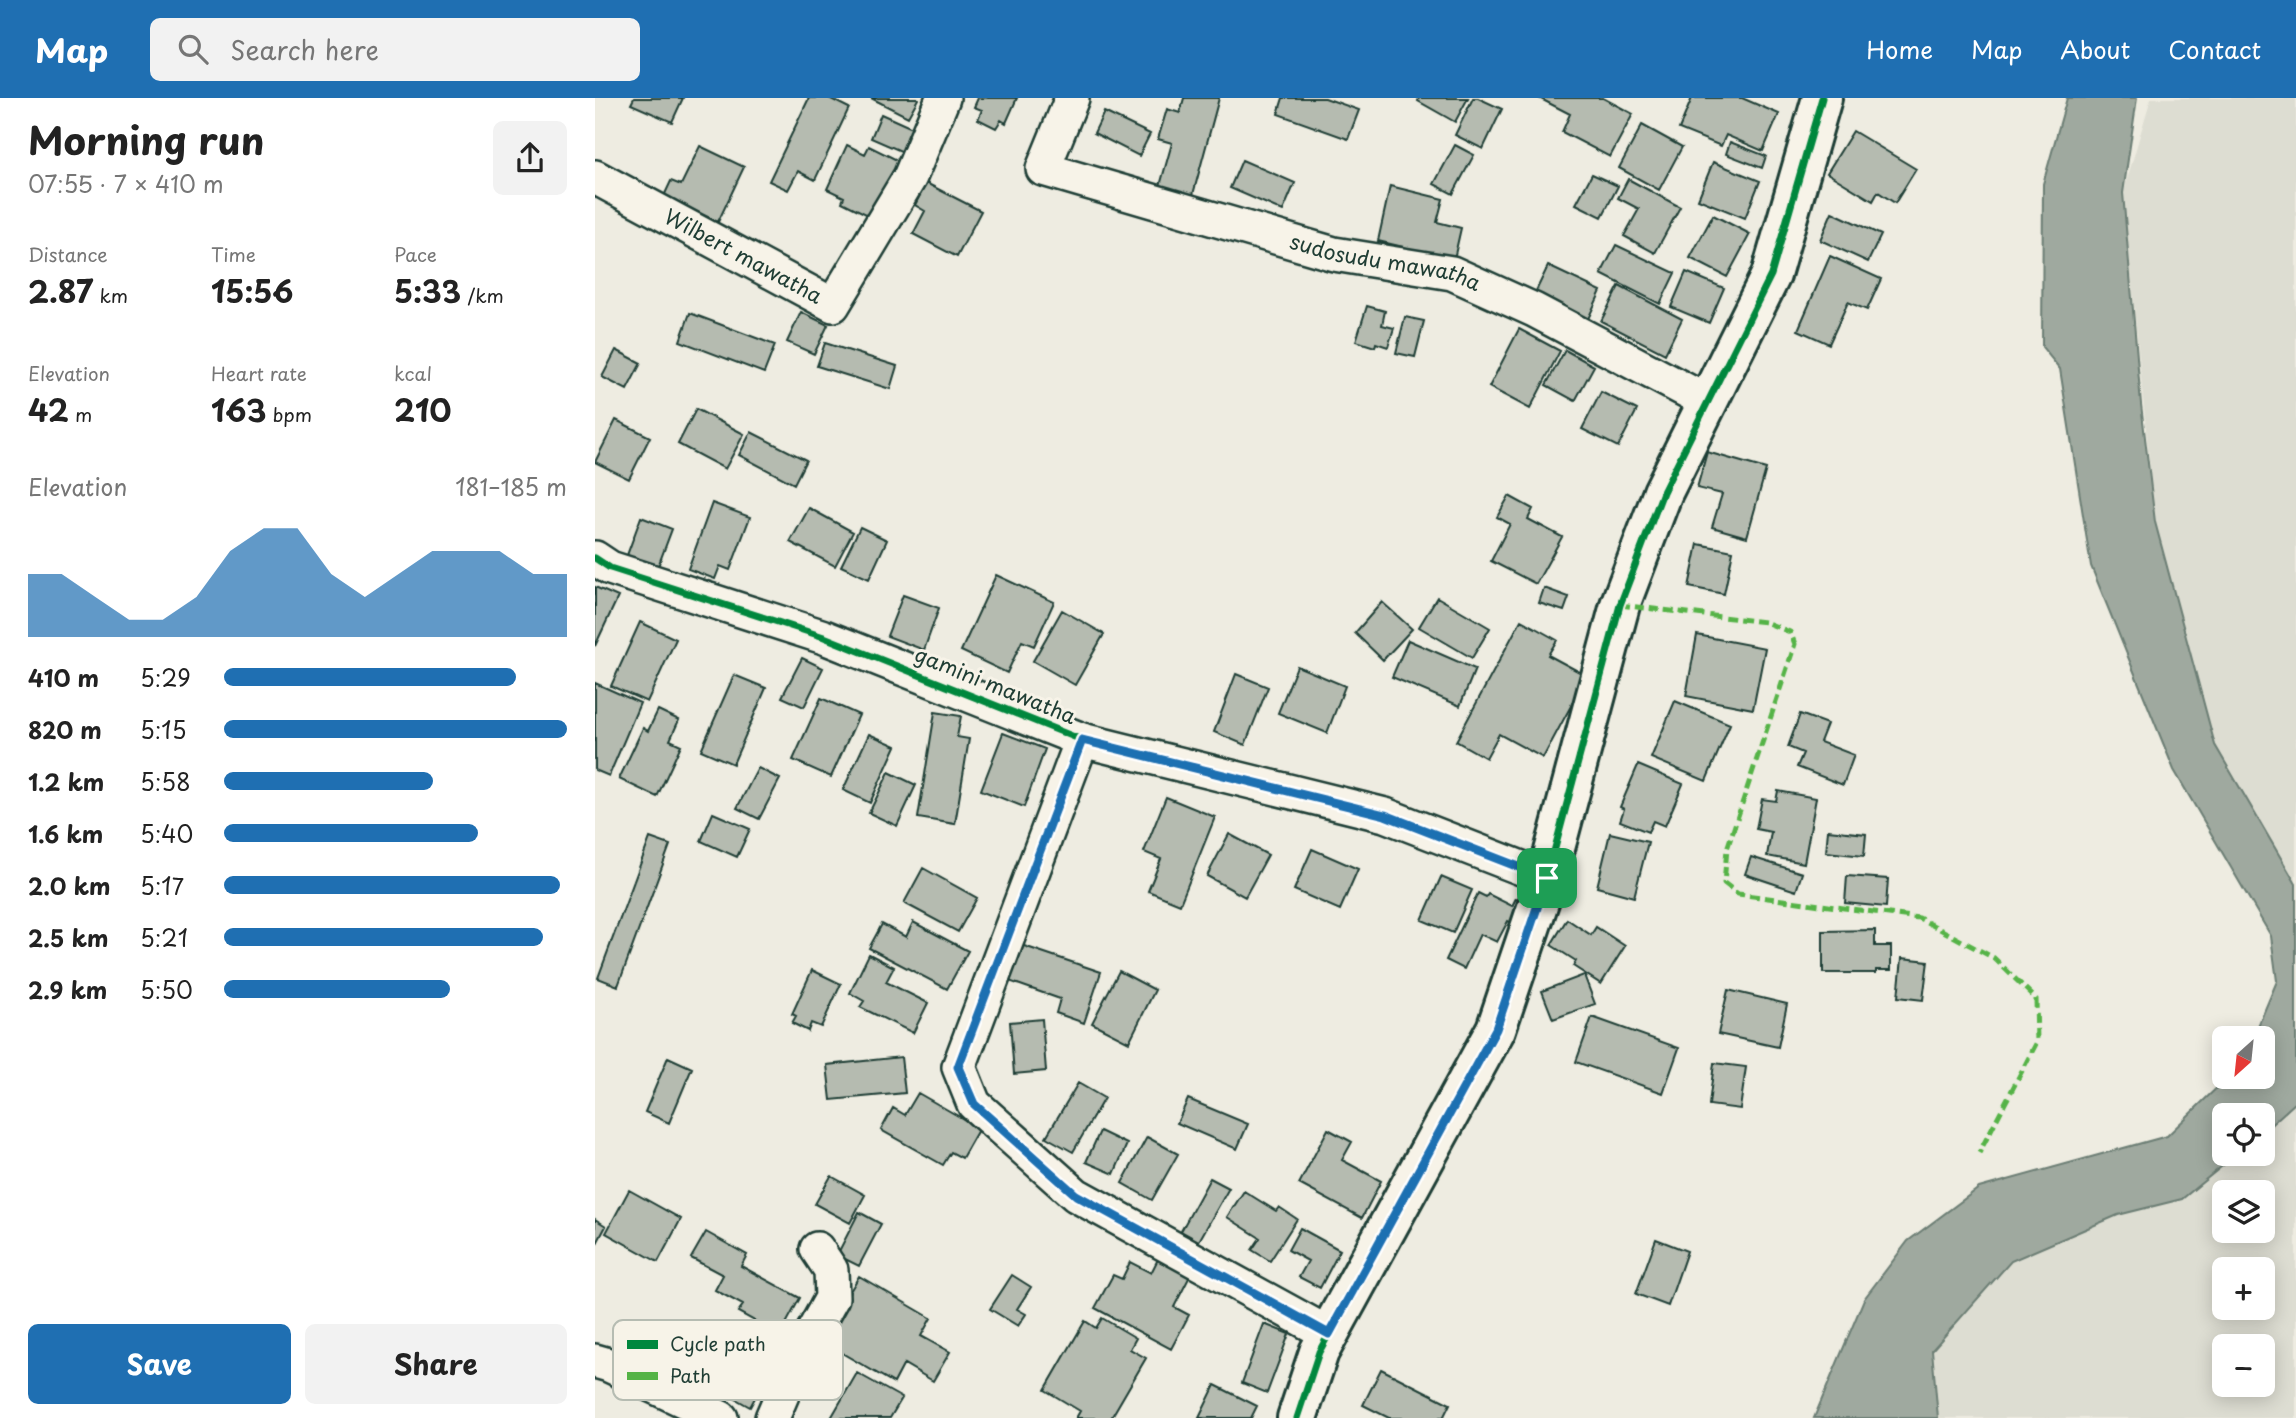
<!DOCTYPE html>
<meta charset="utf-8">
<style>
body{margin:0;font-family:"Playpen Sans",sans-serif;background:#f2f2f2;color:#222;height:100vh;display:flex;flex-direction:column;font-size:26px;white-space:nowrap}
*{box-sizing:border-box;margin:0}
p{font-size:23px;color:#767676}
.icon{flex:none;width:38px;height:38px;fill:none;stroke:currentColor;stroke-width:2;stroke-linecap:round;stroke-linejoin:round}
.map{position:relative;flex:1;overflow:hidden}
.panel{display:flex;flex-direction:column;background:#fff;width:595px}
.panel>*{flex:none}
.needle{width:46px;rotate:207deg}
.fabs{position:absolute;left:1617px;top:928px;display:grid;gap:14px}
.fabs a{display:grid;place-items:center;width:63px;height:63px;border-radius:10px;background:#fff;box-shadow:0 4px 18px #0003;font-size:35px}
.pin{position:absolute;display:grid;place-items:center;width:60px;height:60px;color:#fff;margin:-30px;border-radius:14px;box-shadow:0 4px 10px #0006}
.round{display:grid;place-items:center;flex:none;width:74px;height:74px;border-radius:10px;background:#f2f2f2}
.head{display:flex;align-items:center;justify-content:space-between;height:119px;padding:0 28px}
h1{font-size:38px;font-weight:700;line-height:52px}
.figures{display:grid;grid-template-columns:repeat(3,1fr);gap:10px;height:119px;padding:7px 28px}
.figures div{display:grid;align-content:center}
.figures b{font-size:30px;font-weight:700}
.figures small{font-size:19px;font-weight:400}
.figures p{font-size:19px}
.chart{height:196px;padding:14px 28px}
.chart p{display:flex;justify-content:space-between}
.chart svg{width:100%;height:126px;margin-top:7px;fill:#1f6fb2;opacity:.7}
.cta{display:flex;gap:14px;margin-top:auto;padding:14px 28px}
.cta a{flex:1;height:80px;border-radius:10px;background:#1f6fb2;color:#fff;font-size:28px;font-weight:700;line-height:80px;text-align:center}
.cta a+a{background:#f2f2f2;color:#222}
ul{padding:0 28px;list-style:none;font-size:23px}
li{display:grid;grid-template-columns:112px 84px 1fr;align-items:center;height:52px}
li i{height:18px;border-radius:9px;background:#1f6fb2}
header{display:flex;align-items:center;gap:42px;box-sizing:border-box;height:98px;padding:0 35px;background:#1f6fb2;color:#fff}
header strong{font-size:33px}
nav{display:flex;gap:38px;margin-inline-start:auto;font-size:24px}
.search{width:490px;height:63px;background:#f2f2f2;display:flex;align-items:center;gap:18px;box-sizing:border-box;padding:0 24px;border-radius:10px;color:#767676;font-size:26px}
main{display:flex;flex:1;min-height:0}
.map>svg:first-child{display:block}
.built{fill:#ddddd2;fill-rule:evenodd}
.water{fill:#9fa99f;stroke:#6c7e74;stroke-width:2}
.building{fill:#b5bbb0;stroke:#1f3d34;stroke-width:2}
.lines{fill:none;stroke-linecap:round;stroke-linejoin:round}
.street-casing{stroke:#1f3d34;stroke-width:38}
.secondary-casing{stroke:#1f3d34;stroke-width:44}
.street{stroke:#f7f3e8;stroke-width:33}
.secondary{stroke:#f7f3e8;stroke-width:38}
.quiet{stroke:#55b346;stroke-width:5;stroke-dasharray:10 5;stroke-linecap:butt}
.cycleway-casing{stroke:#f7f3e8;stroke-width:11}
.cycleway{stroke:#00873e;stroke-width:7}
.route-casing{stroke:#fff;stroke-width:14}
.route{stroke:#1f6fb2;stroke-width:9}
.labels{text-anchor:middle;stroke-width:6;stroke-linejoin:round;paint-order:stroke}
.street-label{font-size:21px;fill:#1f3d34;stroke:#f7f3e8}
.key{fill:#f7f3e8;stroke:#b6bcb2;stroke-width:2}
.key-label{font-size:19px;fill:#1f3d34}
</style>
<header>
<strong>Map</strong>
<div class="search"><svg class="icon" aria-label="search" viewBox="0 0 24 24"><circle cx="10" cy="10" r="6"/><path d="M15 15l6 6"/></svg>Search here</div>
<nav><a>Home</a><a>Map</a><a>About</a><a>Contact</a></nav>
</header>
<main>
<section class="panel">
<div class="head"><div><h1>Morning run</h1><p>07:55 · 7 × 410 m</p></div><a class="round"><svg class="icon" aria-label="share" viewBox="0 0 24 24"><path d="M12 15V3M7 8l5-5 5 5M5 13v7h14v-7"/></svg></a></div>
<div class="figures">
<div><p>Distance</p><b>2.87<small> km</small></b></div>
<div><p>Time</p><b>15:56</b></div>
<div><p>Pace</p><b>5:33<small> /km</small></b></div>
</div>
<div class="figures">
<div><p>Elevation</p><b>42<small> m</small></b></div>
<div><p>Heart rate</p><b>163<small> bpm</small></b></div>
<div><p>kcal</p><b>210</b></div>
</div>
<div class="chart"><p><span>Elevation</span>181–185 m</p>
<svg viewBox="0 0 160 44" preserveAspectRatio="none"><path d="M0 44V22L10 22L20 30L30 38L40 38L50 30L60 14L70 6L80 6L90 22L100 30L110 22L120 14L130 14L140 14L150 22L160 22V44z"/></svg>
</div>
<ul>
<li><b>410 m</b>5:29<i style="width:85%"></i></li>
<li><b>820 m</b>5:15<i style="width:100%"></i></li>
<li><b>1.2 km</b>5:58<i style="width:61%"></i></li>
<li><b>1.6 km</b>5:40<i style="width:74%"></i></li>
<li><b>2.0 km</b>5:17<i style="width:98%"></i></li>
<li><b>2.5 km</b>5:21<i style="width:93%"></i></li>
<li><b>2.9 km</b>5:50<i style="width:66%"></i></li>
</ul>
<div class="cta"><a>Save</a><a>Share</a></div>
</section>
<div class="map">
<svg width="1701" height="1320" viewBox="0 0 1701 1320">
<rect width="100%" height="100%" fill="#eeece1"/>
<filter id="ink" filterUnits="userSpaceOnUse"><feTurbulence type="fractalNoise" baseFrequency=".0143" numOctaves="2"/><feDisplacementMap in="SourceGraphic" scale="14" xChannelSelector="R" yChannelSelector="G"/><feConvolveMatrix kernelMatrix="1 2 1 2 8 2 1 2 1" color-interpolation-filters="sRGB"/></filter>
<g filter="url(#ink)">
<!-- built -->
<path class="built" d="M 1556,0 L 1701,0 L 1701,786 L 1620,647 L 1560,424 L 1528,95 Z
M 1701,966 L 1701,1320 L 1302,1320 L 1300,1284 L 1416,1163 L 1633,1055 L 1668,1055 L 1668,1025 ZM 1629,1094 L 1668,1094 L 1668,1132 L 1629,1132 ZM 1629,1171 L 1668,1171 L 1668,1209 L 1629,1209 ZM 1629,1248 L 1668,1248 L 1668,1286 L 1629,1286 Z"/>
<!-- water -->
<path class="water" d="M 1472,0 L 1542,0 L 1528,95 L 1546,306 L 1560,424 L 1620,647 L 1701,786 L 1701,1004 L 1668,1034 L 1668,1017 L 1629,1017 L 1629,1055 L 1643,1055 L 1587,1101 L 1523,1117 L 1416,1163 L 1337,1252 L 1343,1320 L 1219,1320 L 1269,1201 L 1313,1143 L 1384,1090 L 1572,1038 L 1634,978 L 1668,978 L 1668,940 L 1658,940 L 1682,883 L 1676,838 L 1579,672 L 1496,468 L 1465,271 L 1447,249 L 1448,86 Z"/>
<!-- building -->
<path class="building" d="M 39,0 L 88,0 L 77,24 L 36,6 Z
M 214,0 L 234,0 L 254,10 L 220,82 L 203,73 L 193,92 L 174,83 Z
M 276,0 L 322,0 L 323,1 L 313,19 Z
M 383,0 L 422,0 L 411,25 L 406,22 L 401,30 L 383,21 L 387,12 L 379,9 Z
M 589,0 L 624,0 L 596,104 L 563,95 L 577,45 L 563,41 L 572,11 L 585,15 Z
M 688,0 L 730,0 L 764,12 L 753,41 L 683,16 Z
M 824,0 L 873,0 L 860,24 L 823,3 Z
M 878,0 L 883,0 L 907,11 L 888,51 L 860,37 Z
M 944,0 L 1008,0 L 1038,16 L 1015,59 L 967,34 L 975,16 Z
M 1097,0 L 1147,0 L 1184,16 L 1168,53 L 1131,37 L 1126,48 L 1084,31 Z
M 509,14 L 555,36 L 544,58 L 499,35 Z
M 286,16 L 326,34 L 315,57 L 276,40 Z
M 1047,27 L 1087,49 L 1064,92 L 1024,70 Z
M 1258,33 L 1321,71 L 1300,105 L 1283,94 L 1278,103 L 1232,75 Z
M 1135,44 L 1171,58 L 1167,70 L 1131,56 Z
M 252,47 L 270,56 L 274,48 L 306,64 L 279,120 L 247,104 L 249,99 L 232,91 Z
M 860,47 L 879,57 L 858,96 L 839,86 Z
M 105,48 L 149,69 L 123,124 L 69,98 L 76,83 L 86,87 Z
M 647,62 L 700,85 L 688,113 L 635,90 Z
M 1118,64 L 1165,83 L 1150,120 L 1103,101 Z
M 997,76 L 1023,88 L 1007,119 L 981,106 Z
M 1033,81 L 1085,109 L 1060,155 L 1029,138 L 1044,111 L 1023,100 Z
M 331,85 L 386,113 L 362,159 L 318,136 L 330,113 L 320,107 Z
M 795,88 L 848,101 L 842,124 L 866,130 L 859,161 L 783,143 Z
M 1237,114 L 1286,137 L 1273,164 L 1225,142 Z
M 1118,117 L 1155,136 L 1132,179 L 1095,160 Z
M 1021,147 L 1080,175 L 1065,206 L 1006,176 Z
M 1235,158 L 1286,181 L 1272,212 L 1253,204 L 1234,246 L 1203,232 Z
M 953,168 L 1006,193 L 993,221 L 940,195 Z
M 1091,174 L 1129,190 L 1114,225 L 1076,209 Z
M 1024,188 L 1087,221 L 1070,256 L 1006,223 Z
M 772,208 L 790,213 L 787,227 L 799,230 L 793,249 L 781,245 L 780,249 L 761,243 Z
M 206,214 L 233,227 L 219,256 L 192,244 Z
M 95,215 L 180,247 L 169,275 L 85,243 Z
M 810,219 L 829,223 L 820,259 L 801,255 Z
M 924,231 L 965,253 L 935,311 L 894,289 Z
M 230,245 L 302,268 L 295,291 L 222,268 Z
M 21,252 L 46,265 L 32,292 L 7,279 Z
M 970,252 L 999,268 L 980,303 L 951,287 Z
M 1006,294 L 1042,312 L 1023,349 L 987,331 Z
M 101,311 L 149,336 L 130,371 L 83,346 Z
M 21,322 L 55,339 L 34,381 L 0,364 Z
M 156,334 L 211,362 L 199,386 L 144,357 Z
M 1112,354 L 1171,371 L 1152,439 L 1117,429 L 1127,396 L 1102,390 Z
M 914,398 L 938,411 L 933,421 L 967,439 L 941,486 L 896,463 L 915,426 L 902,419 Z
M 117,405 L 155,419 L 135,472 L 125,468 L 120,481 L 93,471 Z
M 214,410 L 258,434 L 240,468 L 195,444 Z
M 46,419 L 77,431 L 62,471 L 31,460 Z
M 265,429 L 292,442 L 274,481 L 246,468 Z
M 1103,446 L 1138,453 L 1129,496 L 1094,489 Z
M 401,477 L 459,504 L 439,548 L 427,543 L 412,575 L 366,553 Z
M 0,489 L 23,499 L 0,548 Z
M 949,490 L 974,499 L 969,513 L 944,505 Z
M 308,497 L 344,510 L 329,552 L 292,538 Z
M 842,499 L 895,530 L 877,560 L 824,529 Z
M 787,504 L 817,531 L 788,562 L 760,535 Z
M 467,512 L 509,536 L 480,587 L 438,563 Z
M 926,522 L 962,542 L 953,557 L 992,578 L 948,660 L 904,636 L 891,660 L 861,643 Z
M 45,524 L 81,541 L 52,604 L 16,588 Z
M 1102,537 L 1170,550 L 1158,611 L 1091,598 Z
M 813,542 L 880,571 L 865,608 L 797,579 Z
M 207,560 L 228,570 L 209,609 L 187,599 Z
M 702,568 L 750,588 L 732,635 L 683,615 Z
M 641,576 L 673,589 L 650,647 L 619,634 Z
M 139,577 L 171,590 L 138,666 L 106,652 Z
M 0,585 L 45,605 L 14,678 L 0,672 Z
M 226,600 L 264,617 L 236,679 L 198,662 Z
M 1080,603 L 1135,626 L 1111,683 L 1056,660 Z
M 63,612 L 84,622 L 75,642 L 86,647 L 62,699 L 24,681 L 48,630 L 53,633 Z
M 340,614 L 366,618 L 362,639 L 374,641 L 360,726 L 323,720 Z
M 1205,616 L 1232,626 L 1225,644 L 1259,657 L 1248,687 L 1202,669 L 1208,655 L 1193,649 Z
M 408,635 L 450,651 L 429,709 L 386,692 Z
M 274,636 L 301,648 L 275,705 L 248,692 Z
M 1043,667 L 1088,686 L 1070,728 L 1058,723 L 1053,734 L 1025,723 L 1029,711 L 1025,709 Z
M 163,670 L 185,681 L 164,721 L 142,710 Z
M 294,674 L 321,687 L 302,728 L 274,715 Z
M 1183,693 L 1221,700 L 1209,765 L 1172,758 L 1176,734 L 1161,731 L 1167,701 L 1181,703 Z
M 571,699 L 620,719 L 585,806 L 553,793 L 566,761 L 549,754 Z
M 118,715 L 155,731 L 142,759 L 106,743 Z
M 1233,732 L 1271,736 L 1269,758 L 1231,754 Z
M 1015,735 L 1053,744 L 1039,799 L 1002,789 Z
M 634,736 L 673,757 L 650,799 L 612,778 Z
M 55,740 L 75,747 L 23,888 L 3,880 Z
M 717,751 L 763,771 L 745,812 L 699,792 Z
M 1156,759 L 1207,775 L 1201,793 L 1150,776 Z
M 328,770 L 382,800 L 363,834 L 309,805 Z
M 1252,778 L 1293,781 L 1291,809 L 1250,805 Z
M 846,779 L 877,792 L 858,835 L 827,822 Z
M 883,795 L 891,799 L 893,796 L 917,808 L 921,800 L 935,807 L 925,829 L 913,823 L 902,844 L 885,836 L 869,871 L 851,862 Z
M 972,821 L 996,837 L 1001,829 L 1030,848 L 1006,886 L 978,868 L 981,863 L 956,847 Z
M 318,824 L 373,853 L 352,891 L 274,850 L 287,826 L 311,839 Z
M 1280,832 L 1280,848 L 1296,848 L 1296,872 L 1281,872 L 1281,875 L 1228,875 L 1228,833 Z
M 426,847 L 506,874 L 489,925 L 461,915 L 465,901 L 414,883 Z
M 274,856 L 299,869 L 291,884 L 333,905 L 318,935 L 265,909 L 269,903 L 255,895 Z
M 1307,860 L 1333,863 L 1328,902 L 1303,899 Z
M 217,872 L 246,886 L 226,929 L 216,925 L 213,933 L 197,925 L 201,918 L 197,916 Z
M 524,873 L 560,892 L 534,944 L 497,925 Z
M 989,877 L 1000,906 L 958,921 L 947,893 Z
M 1133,892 L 1192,906 L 1183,949 L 1123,936 Z
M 997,919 L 1084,950 L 1068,995 L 981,964 Z
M 447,921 L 451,973 L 419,976 L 415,924 Z
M 73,959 L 97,970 L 74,1025 L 50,1014 Z
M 306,959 L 310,995 L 236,1002 L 232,967 Z
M 1119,965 L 1151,969 L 1145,1011 L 1114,1007 Z
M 483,985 L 509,1000 L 478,1054 L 451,1039 Z
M 323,995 L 384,1030 L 367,1060 L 356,1054 L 348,1067 L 286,1032 L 298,1010 L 310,1017 Z
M 593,1001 L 653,1026 L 642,1051 L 582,1025 Z
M 733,1031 L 757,1044 L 747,1062 L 786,1083 L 767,1120 L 704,1086 Z
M 505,1033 L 532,1046 L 519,1076 L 491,1064 Z
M 552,1039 L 583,1056 L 557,1102 L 527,1085 Z
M 236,1078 L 270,1097 L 255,1125 L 220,1106 Z
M 615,1080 L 634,1090 L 604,1143 L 586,1133 Z
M 34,1092 L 86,1121 L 63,1164 L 11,1135 Z
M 649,1093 L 681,1113 L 684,1109 L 702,1121 L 675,1163 L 657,1152 L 665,1140 L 632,1119 Z
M 264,1114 L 286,1126 L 264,1168 L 242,1157 Z
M 0,1121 L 11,1128 L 1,1147 L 0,1147 Z
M 705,1130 L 745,1152 L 725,1190 L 704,1179 L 713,1163 L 693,1152 Z
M 111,1134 L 152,1157 L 146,1168 L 205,1200 L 185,1237 L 143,1214 L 148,1207 L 120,1192 L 128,1177 L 96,1160 Z
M 1061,1141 L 1092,1153 L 1073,1208 L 1041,1196 Z
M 563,1161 L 595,1178 L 579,1209 L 594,1217 L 576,1251 L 500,1210 L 518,1177 L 527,1181 L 535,1164 L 556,1175 Z
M 417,1177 L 436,1189 L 422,1211 L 431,1216 L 423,1228 L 395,1211 Z
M 264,1178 L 336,1220 L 326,1238 L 355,1254 L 338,1283 L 309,1266 L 299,1285 L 226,1243 Z
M 507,1220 L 541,1240 L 535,1251 L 551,1260 L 516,1320 L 481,1320 L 485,1313 L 450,1292 L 490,1223 L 501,1230 Z
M 669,1226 L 694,1236 L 672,1295 L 647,1285 Z
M 149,1233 L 185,1254 L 155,1309 L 118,1288 Z
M 786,1271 L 855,1306 L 848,1320 L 794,1320 L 768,1307 Z
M 262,1275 L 307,1300 L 295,1320 L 236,1320 Z
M 620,1287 L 662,1308 L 656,1320 L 604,1320 Z"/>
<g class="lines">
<!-- street casing -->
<g class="street-casing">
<g id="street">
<path id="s1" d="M 477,0 L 448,71 L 739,156 L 857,175 L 939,212 L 1113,304"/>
<path id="s2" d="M 0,79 L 238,207 L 315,79 L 348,0"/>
<path d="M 0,460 L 15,470 L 229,539 L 487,642 L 790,717 L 952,780"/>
<path d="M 487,642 L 364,969 L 379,1006 L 481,1097 L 734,1236"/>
<path d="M 0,1263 L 14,1267 L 126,1320"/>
<path d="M 177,1320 L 200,1266 L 237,1200 L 236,1172 L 222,1151"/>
</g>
</g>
<!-- secondary casing -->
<g class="secondary-casing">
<path id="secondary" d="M 702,1320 L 724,1254 L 901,931 L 952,780 L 1025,507 L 1068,394 L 1176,177 L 1227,0"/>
</g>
<!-- street -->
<use href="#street" class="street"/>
<!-- secondary -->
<use href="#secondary" class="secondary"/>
<!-- quiet -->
<path class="quiet" d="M 1025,507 L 1170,524 L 1195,534 L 1200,546 L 1132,751 L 1129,785 L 1143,796 L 1324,820 L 1399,860 L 1441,901 L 1442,944 L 1384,1055"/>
<!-- cycleway casing -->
<g class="cycleway-casing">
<path id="cycleway" d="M 0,460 L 15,470 L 229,539 L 487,642 L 790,717 L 952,780
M 702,1320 L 724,1254 L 901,931 L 952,780 L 1025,507 L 1068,394 L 1176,177 L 1227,0"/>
</g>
<!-- cycleway -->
<use href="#cycleway" class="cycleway"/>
</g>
</g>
<g class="lines" filter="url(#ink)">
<!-- route casing -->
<g class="route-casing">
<path id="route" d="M 487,642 L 790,717 L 952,780 L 901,931 L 734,1236 L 481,1097 L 379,1006 L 363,969 Z"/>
</g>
<!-- route -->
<use href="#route" class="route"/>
</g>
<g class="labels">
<!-- street labels -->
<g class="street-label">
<text dy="7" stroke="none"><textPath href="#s2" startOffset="168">Wilbert mawatha</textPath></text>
<text dy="7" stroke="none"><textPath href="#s1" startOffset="432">sudosudu mawatha</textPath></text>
<text transform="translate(400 588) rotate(22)" y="7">gamini mawatha</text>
</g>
</g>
<!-- legend -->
<rect x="18" y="1222" width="230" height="80" rx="10" class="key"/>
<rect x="32" y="1242" width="31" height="9" fill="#00873e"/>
<rect x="32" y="1274" width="31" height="8" fill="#55b346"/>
<g class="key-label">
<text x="75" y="1253">Cycle path</text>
<text x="75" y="1285">Path</text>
</g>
</svg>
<div class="fabs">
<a><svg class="needle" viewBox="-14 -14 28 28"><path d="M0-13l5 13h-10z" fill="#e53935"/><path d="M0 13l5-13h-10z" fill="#767676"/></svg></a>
<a><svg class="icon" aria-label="locate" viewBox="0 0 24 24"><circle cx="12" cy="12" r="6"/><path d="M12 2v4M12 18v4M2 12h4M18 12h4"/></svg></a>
<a><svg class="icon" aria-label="layers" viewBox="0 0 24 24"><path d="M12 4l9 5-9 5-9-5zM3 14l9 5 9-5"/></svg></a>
<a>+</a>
<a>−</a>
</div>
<div class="pin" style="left:952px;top:780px;background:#1e9e55"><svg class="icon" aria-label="arrive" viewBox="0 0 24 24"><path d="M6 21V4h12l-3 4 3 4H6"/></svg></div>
</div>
</main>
